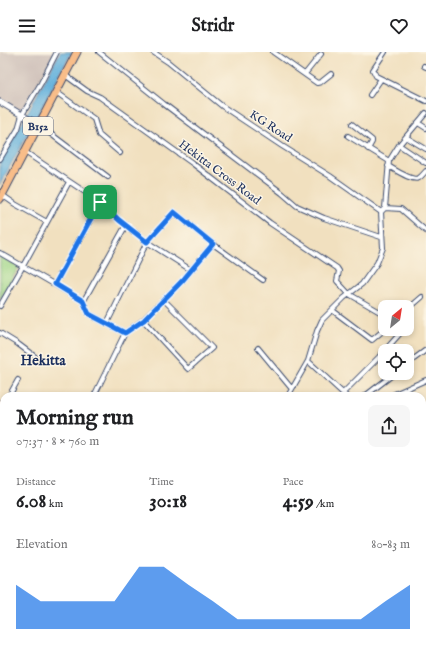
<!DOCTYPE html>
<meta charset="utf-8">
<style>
body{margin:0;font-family:"IM FELL English",serif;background:#f6f6f6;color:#202124;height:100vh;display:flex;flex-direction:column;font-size:15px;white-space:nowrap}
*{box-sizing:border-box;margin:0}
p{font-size:13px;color:#757577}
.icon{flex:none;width:22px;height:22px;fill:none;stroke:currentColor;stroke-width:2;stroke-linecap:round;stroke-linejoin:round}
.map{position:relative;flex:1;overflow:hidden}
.side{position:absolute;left:0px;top:340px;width:426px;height:256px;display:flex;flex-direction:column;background:#fff;border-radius:12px 12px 0 0;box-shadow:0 2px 6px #0003}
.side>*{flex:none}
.needle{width:26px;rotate:30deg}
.buttons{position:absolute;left:378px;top:248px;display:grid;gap:8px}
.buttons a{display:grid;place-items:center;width:36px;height:36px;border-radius:8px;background:#fff;box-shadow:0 2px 6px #0003;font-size:20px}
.pin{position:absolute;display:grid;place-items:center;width:34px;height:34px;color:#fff;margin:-17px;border-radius:8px;box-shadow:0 2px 6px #0006}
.round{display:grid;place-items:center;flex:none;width:42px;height:42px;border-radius:8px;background:#f6f6f6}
.head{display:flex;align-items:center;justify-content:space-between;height:68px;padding:0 16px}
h1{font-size:22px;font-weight:700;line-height:30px}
.metrics{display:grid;grid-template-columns:repeat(3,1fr);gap:6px;height:68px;padding:4px 16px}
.metrics div{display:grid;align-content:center}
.metrics b{font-size:20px;font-weight:700}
.metrics small{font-size:11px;font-weight:400}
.metrics p{font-size:11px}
.chart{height:112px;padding:8px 16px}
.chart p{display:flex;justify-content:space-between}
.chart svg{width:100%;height:72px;margin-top:4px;fill:#1a73e8;opacity:.7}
header{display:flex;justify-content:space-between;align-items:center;height:52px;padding:0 16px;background:#fff;font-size:18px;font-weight:700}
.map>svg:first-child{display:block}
.industrial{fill:#cfc1ba}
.green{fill:#a0d789;stroke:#5e8374}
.water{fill:#62b0dc;stroke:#3e709d}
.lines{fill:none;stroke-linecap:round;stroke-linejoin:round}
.canal{stroke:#62b0dc;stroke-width:4}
.minor-casing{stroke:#3b4a6d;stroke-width:6}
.tertiary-casing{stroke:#3b4a6d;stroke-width:7}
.primary-casing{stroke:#3b4a6d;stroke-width:9}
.minor{stroke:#fff;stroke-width:4}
.tertiary{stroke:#fff;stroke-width:5}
.primary{stroke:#f8bd89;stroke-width:7}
.route-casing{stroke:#fff;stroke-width:8}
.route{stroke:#1a73e8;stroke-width:5}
.labels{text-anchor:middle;stroke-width:3;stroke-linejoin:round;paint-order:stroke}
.shield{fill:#fcf5e5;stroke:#5e6a86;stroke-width:1}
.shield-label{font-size:11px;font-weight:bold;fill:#1b2f5e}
.street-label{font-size:12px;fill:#1b2f5e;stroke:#fcf5e5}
.quarter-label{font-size:14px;font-weight:bold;fill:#1b2f5e;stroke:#fcf5e5}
</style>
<header><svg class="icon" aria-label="menu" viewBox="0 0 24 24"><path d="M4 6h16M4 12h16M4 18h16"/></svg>Stridr<svg class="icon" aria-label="heart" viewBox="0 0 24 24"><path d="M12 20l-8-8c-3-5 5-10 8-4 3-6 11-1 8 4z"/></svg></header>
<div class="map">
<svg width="426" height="596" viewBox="0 0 426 596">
<rect width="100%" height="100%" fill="#fcf5e5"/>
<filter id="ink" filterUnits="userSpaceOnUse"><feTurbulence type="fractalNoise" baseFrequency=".025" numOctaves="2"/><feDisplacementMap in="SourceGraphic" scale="8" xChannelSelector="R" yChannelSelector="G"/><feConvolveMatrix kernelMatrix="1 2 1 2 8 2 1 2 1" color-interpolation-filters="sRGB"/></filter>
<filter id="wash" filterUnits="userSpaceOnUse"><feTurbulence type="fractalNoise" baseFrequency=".012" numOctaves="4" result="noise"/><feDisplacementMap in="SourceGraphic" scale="16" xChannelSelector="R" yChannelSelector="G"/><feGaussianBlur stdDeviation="0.9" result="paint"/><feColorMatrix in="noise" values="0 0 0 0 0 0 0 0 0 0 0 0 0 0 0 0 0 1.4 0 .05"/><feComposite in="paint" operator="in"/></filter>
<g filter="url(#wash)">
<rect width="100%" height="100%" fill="#f1e0bf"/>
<!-- industrial -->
<path class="industrial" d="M 0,0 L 55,0 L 22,60 L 0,46 Z"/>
<!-- green -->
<path class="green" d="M 0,204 L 19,215 L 0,248 Z
M 426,538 L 426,586 L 422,588 L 422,540 Z"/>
<!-- water -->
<path class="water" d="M 60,0 L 72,0 L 0,133 L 0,111 Z
M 0,483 L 4,486 L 4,559 L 0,560 Z
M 98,592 L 245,592 L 247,596 L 99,596 Z"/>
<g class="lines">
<!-- canal -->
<path class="canal" d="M 422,525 L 426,523
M 274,596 L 283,594 L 295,596
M 336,596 L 340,592"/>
</g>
</g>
<g filter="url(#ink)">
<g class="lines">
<!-- minor casing -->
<g class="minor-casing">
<path id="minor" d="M 99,0 L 164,52 L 282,141 L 297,154 L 324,166 L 381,185
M 153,0 L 168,10 L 222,54 L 282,94 L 330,124 L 381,160
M 273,0 L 317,31 L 321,30 L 331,22
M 385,0 L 373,18 L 376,24 L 426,49
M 424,14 L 426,15
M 305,22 L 321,2
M 65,23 L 87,39 L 100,45 L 192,111 L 270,171 L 337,216 L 339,219 L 337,229 L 349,242 L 385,263
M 56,40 L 94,67 L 99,83 L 120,101
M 370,43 L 381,27
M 418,71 L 426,76
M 352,72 L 372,88 L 372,90 L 368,97
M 39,73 L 108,125
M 348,84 L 389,109
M 406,85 L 426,97
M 399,93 L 426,111
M 25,100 L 100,150 L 119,168 L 147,190 L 191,218
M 0,107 L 18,77 L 22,63 L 41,31 L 57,0
M 388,114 C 394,117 413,130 419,126 C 422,124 424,121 426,119
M 2,143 L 15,152 L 47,170
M 385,156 L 401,157 L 426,179
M 0,201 L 83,249 L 89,262 L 125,281 L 143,268 L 183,228 L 213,192 L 263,228
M 55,232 L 100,150
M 83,250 L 126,173
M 0,254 L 23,214 L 69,130
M 332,258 L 372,288 L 385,277
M 407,258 L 422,245
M 143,268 L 188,317 L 212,296 L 164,248
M 107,271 L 147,190 L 174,160 L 213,192
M 407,274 L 409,272
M 0,281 L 18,292 L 38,307
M 258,296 L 292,337
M 308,309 L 346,344
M 407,312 L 426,298
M 343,341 L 379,305 L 404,277
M 9,344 L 18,328
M 94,344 L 125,281
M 288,344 L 308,309 L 317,279 L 322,268 L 344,246 L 362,232 L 377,211 L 383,196 L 381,160 L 385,156 L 389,109 L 399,93 L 426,61
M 365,344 L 395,321
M 390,344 L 426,328
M 422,353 L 426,362
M 422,389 L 423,388
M 422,408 L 426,411
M 422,438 L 426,432
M 422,493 L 426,500
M 422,514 L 426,511"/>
</g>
<!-- tertiary casing -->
<g class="tertiary-casing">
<path id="tertiary" d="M 0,50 L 39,73"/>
</g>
<!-- primary casing -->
<g class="primary-casing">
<path id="primary" d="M 0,147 L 77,0
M 0,352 L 4,354
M 370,592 L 374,596"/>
</g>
<!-- minor -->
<use href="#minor" class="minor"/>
<!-- tertiary -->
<use href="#tertiary" class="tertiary"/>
<!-- primary -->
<use href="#primary" class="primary"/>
</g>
</g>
<g class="lines" filter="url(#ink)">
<!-- route casing -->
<g class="route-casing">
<path id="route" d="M 100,150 L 119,168 L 147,190 L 174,160 L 213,192 L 183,228 L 144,268 L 125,281 L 89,262 L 83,249 L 55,232 Z"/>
</g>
<!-- route -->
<use href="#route" class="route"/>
</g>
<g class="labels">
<!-- shield labels -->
<rect class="shield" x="23" y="65" width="30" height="18" rx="3"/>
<g class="shield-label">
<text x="38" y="78">B152</text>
</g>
<!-- street labels -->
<g class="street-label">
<text transform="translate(271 74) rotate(33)" y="4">KG Road</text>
<text transform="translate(220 120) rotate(37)" y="4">Hekitta Cross Road</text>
</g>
<!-- quarter labels -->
<g class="quarter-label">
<text x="43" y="313">Hekitta</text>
</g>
</g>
</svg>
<div class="buttons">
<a><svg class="needle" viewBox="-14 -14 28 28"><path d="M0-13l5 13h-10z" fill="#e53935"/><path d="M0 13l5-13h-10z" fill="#757577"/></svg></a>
<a><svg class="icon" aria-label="locate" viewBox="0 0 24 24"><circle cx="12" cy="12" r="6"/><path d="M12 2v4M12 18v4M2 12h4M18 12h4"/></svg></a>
</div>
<div class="pin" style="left:100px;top:150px;background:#1e9e55"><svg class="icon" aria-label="arrive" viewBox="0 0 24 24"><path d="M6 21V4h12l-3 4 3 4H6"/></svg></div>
<section class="side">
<div class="head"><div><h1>Morning run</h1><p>07:37 · 8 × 760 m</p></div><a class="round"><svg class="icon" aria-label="share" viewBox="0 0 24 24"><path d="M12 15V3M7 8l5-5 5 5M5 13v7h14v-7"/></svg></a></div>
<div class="metrics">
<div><p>Distance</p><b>6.08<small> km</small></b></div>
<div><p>Time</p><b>30:18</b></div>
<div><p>Pace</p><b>4:59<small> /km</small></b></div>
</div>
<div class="chart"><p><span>Elevation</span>80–83 m</p>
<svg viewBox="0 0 160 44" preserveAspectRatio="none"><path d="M0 44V17L10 27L20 27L30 27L40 27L50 6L60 6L70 17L80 27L90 38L100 38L110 38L120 38L130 38L140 38L150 27L160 17V44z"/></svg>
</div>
</section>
</div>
